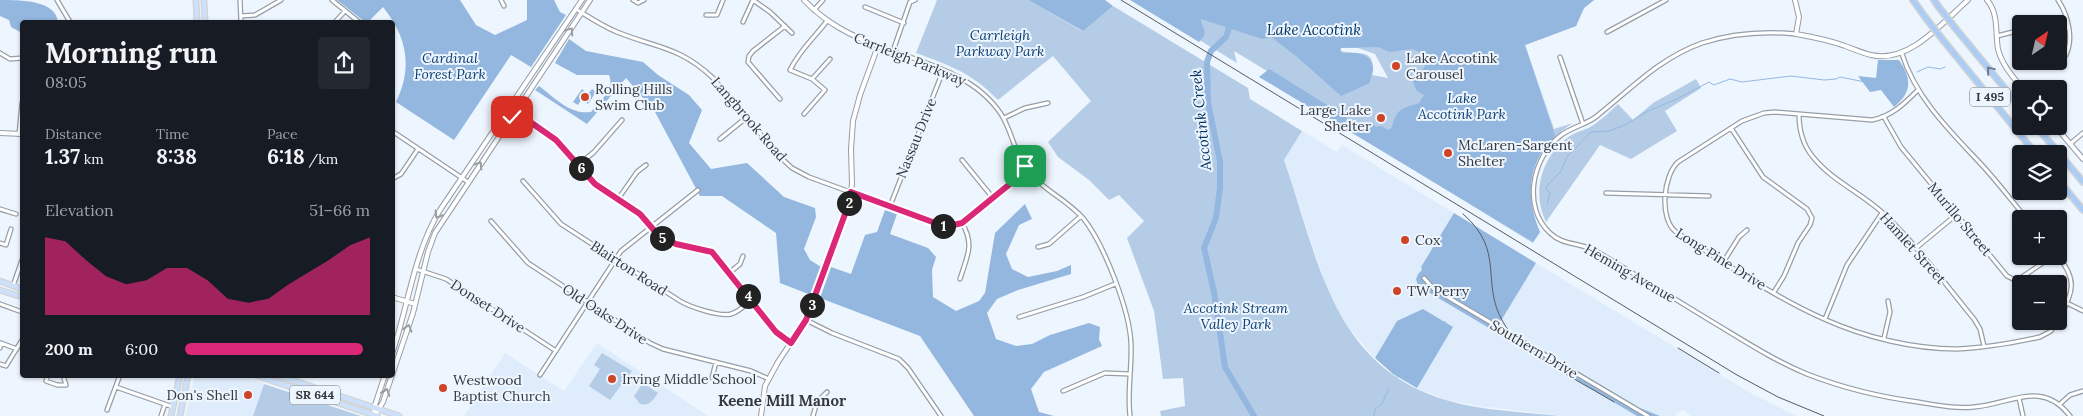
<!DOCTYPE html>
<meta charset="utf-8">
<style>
body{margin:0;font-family:Lora,serif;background:#242831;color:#f1f3f6;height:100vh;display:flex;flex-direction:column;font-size:19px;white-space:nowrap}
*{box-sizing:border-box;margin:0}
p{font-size:16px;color:#9ea1a6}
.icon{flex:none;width:28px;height:28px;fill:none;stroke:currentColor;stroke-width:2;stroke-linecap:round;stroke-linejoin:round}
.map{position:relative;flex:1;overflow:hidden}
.sheet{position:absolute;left:20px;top:20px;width:375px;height:358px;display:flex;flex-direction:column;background:#171b24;border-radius:5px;box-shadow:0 1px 4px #0004}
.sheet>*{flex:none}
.needle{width:32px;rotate:34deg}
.buttons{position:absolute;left:2012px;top:15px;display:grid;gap:10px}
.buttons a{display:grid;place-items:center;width:55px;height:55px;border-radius:5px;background:#171b24;box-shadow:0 1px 4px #0004;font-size:25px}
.pin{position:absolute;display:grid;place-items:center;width:42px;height:42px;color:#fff;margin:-21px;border-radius:10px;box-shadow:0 2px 8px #0006}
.km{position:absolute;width:25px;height:25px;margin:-12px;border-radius:50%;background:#222;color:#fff;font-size:14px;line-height:25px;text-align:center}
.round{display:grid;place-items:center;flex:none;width:52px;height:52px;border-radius:5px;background:#242831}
.overview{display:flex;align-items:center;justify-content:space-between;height:85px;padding:0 25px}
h1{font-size:28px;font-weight:800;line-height:38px}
.figures{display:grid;grid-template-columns:repeat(3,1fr);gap:8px;height:85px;padding:5px 25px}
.figures div{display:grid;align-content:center}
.figures b{font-size:21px;font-weight:800}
.figures small{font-size:14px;font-weight:400}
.figures p{font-size:14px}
.chart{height:140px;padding:10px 25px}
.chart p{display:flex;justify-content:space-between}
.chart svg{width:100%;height:90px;margin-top:5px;fill:#db2777;opacity:.7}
ul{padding:0 25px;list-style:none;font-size:16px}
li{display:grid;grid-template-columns:80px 60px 1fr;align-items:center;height:38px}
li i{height:12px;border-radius:6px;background:#db2777}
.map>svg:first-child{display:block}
.built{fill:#dfecfc}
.green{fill:#b5cce7;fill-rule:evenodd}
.forest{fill:#94b7e0}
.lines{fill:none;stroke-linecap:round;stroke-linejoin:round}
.stream{stroke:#94b7e0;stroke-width:1}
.river{stroke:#94b7e0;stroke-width:6}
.minor-casing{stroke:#979ea7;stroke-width:5.5}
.tertiary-casing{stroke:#979ea7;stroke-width:6}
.primary-casing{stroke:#d3d3d4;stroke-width:7}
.motorway-casing{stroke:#d3d3d4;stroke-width:8}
.minor{stroke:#fff;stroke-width:3}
.tertiary{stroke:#fff;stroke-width:4}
.primary{stroke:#cce0f9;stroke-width:4.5}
.motorway{stroke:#aaccf5;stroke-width:5}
.rail{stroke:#585c61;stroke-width:1}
.motorway-bridge-casing{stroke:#d3d3d4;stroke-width:8;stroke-linecap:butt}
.motorway-bridge{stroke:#aaccf5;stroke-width:5}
.oneway{stroke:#9a9c9e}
.oneway2{stroke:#6a7b8f}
.route-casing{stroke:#fff;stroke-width:10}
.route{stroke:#db2777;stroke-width:6}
.poi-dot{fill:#ce4425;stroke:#edf5fe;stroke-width:2}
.labels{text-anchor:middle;stroke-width:4;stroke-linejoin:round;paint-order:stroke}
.shield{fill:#edf5fe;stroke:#6c7176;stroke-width:1}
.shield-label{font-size:12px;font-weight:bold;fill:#35383c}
.park-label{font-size:14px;font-style:italic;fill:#0d3f72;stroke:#edf5fe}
.poi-label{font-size:14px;fill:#35383c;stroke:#edf5fe;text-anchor:start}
.street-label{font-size:14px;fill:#35383c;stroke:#edf5fe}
.water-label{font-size:15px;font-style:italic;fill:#013667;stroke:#edf5fe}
.neighbourhood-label{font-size:15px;font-weight:bold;fill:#35383c;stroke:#edf5fe}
</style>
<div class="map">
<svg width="2083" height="416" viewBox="0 0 2083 416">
<rect width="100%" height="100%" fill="#edf5fe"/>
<!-- built -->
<path class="built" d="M 1302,131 L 1337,152 L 1342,145 L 1454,213 L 1421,267 L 1423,270 L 1417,275 L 1420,287 L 1637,416 L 1563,416 L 1479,406 L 1447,400 L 1417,388 L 1453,327 L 1397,321 L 1375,358 L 1347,326 L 1327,289 L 1284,159 Z
M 1536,263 L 1749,392 L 1797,416 L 1691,416 L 1684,410 L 1677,412 L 1675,416 L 1660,416 L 1640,408 L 1499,323 Z
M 597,343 L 708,416 L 464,416 L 505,353 L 564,391 Z
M 195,375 L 240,375 L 264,383 L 253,416 L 185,416 Z"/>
<!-- green -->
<path class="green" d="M 937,0 L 1028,0 L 1082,31 L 1113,6 L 1248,88 L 1250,99 L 1302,131 L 1284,160 C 1319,260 1332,370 1453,402 C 1487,411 1524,412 1559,416 L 1161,416 L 1160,411 L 1185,406 L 1183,378 L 1163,379 L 1154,311 L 1127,238 L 1144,221 L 1119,195 L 1109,200 L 1089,180 L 1058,157 L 1048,142 L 1091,101 L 1053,56 L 998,100 C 972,73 951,66 916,53 Z
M 1134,0 L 1594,0 L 1584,8 L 1576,26 L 1525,45 L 1554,129 L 1573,123 C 1532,149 1520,187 1540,232 L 1533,243 L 1352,132 L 1356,125 L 1234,51 L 1237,63 ZM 1341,48 L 1358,48 L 1375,54 L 1388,78 L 1372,75 C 1377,46 1357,56 1341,51 Z
M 1696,79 L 1701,88 L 1665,111 L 1677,131 L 1631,159 L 1600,145 L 1546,222 C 1531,192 1542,155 1570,136 C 1578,131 1587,130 1595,124 C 1603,118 1611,111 1618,104 L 1633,120 L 1653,103 Z
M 602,353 L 632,371 L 610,400 L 589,386 L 600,369 L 594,365 Z
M 643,383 L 658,393 C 653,400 650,406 640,404 L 634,396 Z
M 264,384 L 361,416 L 253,416 Z"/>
<!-- forest -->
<path class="forest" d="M 0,0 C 20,0 56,0 58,22 L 22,22 L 22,33 L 11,27 L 9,20 L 0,16 Z
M 337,0 L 460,0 L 476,25 L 495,35 L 527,20 L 527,0 L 554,0 L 560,12 L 566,15 L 531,67 L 511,55 L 454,140 L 396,102 C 413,67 407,37 383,7 L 368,22 L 365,22 Z
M 1028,0 L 1105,0 L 1113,6 L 1083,31 Z
M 1130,0 L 1594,0 L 1584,8 L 1576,26 L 1525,45 L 1555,136 C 1527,162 1525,198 1540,232 L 1533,242 L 1259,77 L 1269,69 L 1345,116 L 1353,127 L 1361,132 L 1371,123 L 1376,127 L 1382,126 L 1387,130 L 1392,128 C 1396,109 1402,108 1419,103 L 1424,95 L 1416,90 L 1412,79 L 1422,71 L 1428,61 L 1421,53 L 1413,49 L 1389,52 L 1378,47 L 1341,48 L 1340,51 L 1343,53 C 1356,52 1374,53 1373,71 C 1372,75 1370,78 1370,83 L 1341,96 L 1296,56 L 1271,37 L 1262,39 L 1201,19 C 1202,31 1210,30 1199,42 Z
M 569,39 L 586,51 L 643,62 L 658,75 L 689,95 L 702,110 L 689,143 L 711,169 L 747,163 L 784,197 L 815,208 L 816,217 L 804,249 L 810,260 L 821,267 L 811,295 L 780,283 L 776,233 L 722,196 L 700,196 L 655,112 L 626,78 L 587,124 L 535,90 L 539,86 C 555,98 570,115 591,112 C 600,101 615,90 609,75 L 577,75 L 555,63 Z
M 1878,60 L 1899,60 C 1912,79 1912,92 1894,107 L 1881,90 L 1870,92 L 1858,76 L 1876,78 Z
M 582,89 L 588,94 L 592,89 L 596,92 L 588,104 L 581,100 L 578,105 L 573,102 Z
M 1025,204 L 1032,219 L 1019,225 L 1006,254 L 1012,269 L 1028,277 L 1057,271 L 1071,265 L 1071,274 L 1018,290 L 997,299 L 987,313 L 996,339 L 1016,346 L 1032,344 L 1050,335 L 1089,323 L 1100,327 L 1099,339 L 1102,346 L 1044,372 L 1031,389 L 1039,412 L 1054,416 L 974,416 L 920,336 L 820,298 L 831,267 L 851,274 L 865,235 L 877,232 L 885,210 L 897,214 L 890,234 L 928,248 L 936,257 L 932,270 L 933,297 L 956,311 L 979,301 L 985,293 L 995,233 Z
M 1454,213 L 1536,263 L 1499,324 L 1640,408 L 1660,416 L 1637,416 L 1418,286 L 1416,279 L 1418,274 L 1422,270 L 1421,267 Z
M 1423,309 L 1453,327 L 1417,388 L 1393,374 L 1375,358 L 1397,321 Z"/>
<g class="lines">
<!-- stream -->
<path class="stream" d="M 419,0 L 425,5 L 424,15 C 432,24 444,27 455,33 L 460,31 L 463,26 L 467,27 L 476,36 L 480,31 L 483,32 L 484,35 L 492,38 L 499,51 L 515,49 L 523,44 L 548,38
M 1393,43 L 1397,40 L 1426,38 L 1444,29 L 1457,32 L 1462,30 C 1469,11 1482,16 1497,7 C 1501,5 1504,2 1507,0
M 566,51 L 589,66 L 610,62 L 644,76 L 655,76 L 676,102 L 679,117 L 684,121 L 685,147 L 722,187 L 734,193 L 745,193 L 748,186 L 758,185 L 763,205 C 785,216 783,229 796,248 L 794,257 L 784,275 L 811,286
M 1917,72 L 1928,67 L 1940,69 L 1945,67
M 1547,204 L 1550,193 L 1546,189 L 1546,187 L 1561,171 L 1567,157 L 1591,132 L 1609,131 L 1625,125 L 1648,111 L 1679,98 L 1709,82 L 1714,85 L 1730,79 L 1742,82 L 1791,76 L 1824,80 L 1836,79 L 1840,77 L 1870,83 L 1905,76
M 1532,239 L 1537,229
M 825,292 L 867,307 L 881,301 L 904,299 L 909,303 L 910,310 L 926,317 L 927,331 L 939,329 L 946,334 L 950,340 L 950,352 L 959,380 L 993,416
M 1397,377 L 1418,344 L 1417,337 L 1420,325 L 1427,322 L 1446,322
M 1374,416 C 1374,410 1376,407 1381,405 L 1389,389"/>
<!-- river -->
<path class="river" d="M 1231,22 L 1226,37 L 1211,51 L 1207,62 L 1208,102 L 1220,162 L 1220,188 L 1216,218 L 1204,248 L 1214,292 L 1225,367 L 1254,416"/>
<!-- minor casing -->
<g class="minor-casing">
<path id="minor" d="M 57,0 L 70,22
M 240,0 L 241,22
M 332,0 L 359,22
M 501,0 L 504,6
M 633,0 L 638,3 L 644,0
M 753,0 L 770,12 L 792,33
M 2058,0 C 2068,15 2074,38 2066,55
M 865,7 L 904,23
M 576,9 C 589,17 602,26 617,32 C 656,48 679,46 713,78 L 779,156 L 792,168 L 809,177 L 938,224 L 949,226 L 962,223 L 1027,170
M 814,10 L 823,0
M 706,15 L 717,15 L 723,0
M 241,16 L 255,15 L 281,0
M 335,22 L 345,11
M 743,22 L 753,0
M 2059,28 L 2069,28
M 1607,32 L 1666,0
M 1796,34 C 1765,31 1733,33 1702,43 C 1660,58 1632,88 1597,116 C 1586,125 1571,127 1560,136 C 1532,158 1522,207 1550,233 C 1563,246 1581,242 1598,252 C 1636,275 1674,298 1711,321 C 1743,340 1773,360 1807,374 C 1843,388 1880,397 1918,402 C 1936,405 1955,409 1974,407 C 2011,404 2042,379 2070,416
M 1997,36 L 2021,30
M 878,46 C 921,62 974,73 1001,114 C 1012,131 1014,152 1026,168 C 1041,189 1066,199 1083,218 C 1104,244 1130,311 1131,344 C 1132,369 1127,392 1130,416
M 893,51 L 910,2 L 915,0
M 0,53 L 10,59 L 22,58
M 1902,54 C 1916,98 1949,130 1980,163 C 1996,180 2011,200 2027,219
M 1560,57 L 1583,124
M 812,79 L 830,59
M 1918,90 C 1904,104 1892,116 1872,120 L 1775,112 L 1764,113 L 1742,121 L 1678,162 C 1663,176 1659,219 1676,232 C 1724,262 1772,296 1824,319 C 1864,337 1913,349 1957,349 C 1981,348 2017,342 2040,337 L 2051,331 L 2058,321
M 780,99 L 748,62 L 749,56 L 753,51 L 785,26
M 510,108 L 556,140 L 595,184 L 640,214 L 659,236 L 669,242 L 707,250 L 715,255 L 776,331 L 791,343
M 804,114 L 825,90 L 812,79 L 790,70 C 799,51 814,38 827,21
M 1799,114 C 1799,130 1802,144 1813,157 C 1832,181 1862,193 1884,214 C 1918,246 1945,284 1974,319 L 1980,329 L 1984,346
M 1884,117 L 1901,147 L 2007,276 L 2013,279 L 2019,279 L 2053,256
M 1004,118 L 1025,108 L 1048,103
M 1731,128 L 1763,177 L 1807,209 L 1812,218 L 1810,225 L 1798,243 L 1784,276 L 1774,292
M 392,131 L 468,182
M 19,134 L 22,103
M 720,139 L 747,117
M 2070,144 L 2083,133
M 962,160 L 993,198
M 578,165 L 594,152 L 622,120
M 392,179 L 401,174 L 418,149
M 523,181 L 561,224 L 680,301 C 690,307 720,317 731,314 C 739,312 745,305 751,300
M 1606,193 L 1709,196
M 618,199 L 637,172 L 646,165
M 890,206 L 943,71
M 0,209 L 16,214
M 491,221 L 528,263 L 650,343 L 663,349 L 751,371 L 769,379
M 0,243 L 6,245 L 11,229
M 1038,247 L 1049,244 L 1081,216
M 1916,248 L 1956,215
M 2058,256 C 2079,282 2072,292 2059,320
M 1724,261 L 1739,237 L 1747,230
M 416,269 L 446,279 L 556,351
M 729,273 L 740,264 L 743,256
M 1424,278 L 1434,289 L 1648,416
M 960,279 C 967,256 975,245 962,223
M 13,286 L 22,260
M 2067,303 L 2083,311
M 0,304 L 22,312
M 1019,317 L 1083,297 L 1115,284
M 1825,319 L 1847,265 L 1882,213
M 806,320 L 832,333 L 899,359 L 908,368 L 941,416
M 1884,338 L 1890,312 L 1888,301
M 0,348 L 1,343 L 17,349
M 0,364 L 6,366 L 22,340
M 48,375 L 46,381 L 57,385 L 66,385 L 63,375
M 540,375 L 621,251 L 698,190
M 712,378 L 716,362
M 116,387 L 173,407
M 1063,391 L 1105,373 L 1129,374
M 2019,398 L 2023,416
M 2060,404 L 2070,395 L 2083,391
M 107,410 L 120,375
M 161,416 L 165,404
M 813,416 L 817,402 L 827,392"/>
</g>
<!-- tertiary casing -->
<g class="tertiary-casing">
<path id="tertiary" d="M 1795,0 L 1799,17 L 1796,34 C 1813,37 1829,40 1845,46 C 1854,49 1862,53 1871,55 C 1909,64 1942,23 1968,0
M 1987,0 C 1999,14 1995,32 1998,49 C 2002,65 2013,77 2023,89
M 2055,126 L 2083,159
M 0,133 L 22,134
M 392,297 L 415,304
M 392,354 C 408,307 414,252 440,210 L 582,0
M 392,375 L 413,313 L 428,252 L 435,233 L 590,0
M 375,415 L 383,402 L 392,375
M 375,415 L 374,408 L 385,375
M 761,416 L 765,386 L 778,362 L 806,320 L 848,206 L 852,184 L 851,149 L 853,121 L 860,95 L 878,46 C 849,35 825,22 804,0"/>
</g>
<!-- primary casing -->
<g class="primary-casing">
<path id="primary" d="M 196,0 L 197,22
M 204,0 L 205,22
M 0,281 L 22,289
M 0,290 L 22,297
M 255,375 L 377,416
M 277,375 L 399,416
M 171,416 L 180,375
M 180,416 L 188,375"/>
</g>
<!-- motorway casing -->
<g class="motorway-casing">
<path id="motorway" d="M 1913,0 L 1925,17
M 1934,0 L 1938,6
M 1956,29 L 2021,108
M 1943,40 L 2036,154
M 2036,126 L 2083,182
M 2059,181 L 2083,210"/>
</g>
<!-- minor -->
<use href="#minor" class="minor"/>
<!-- tertiary -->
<use href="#tertiary" class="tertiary"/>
<!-- primary -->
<use href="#primary" class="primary"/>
<!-- motorway -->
<use href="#motorway" class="motorway"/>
<!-- rail -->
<path class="rail" d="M 1121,0 L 1737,375 L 1778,397 L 1824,416
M 1463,214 C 1506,251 1480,282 1503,322 C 1519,352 1583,383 1614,402
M 1678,348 L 1719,373"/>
<!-- motorway-bridge casing -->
<g class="motorway-bridge-casing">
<path id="motorway-bridge" d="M 1938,6 L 1956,29
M 1925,17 L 1943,40"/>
</g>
<!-- motorway-bridge -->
<use href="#motorway-bridge" class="motorway-bridge"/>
</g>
<!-- one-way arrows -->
<defs><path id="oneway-chevron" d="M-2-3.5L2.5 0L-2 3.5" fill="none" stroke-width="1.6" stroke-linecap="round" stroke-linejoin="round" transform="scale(1.25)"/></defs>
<g class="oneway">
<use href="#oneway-chevron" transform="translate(570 31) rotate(-56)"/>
<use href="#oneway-chevron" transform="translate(479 165) rotate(-56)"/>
<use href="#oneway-chevron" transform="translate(438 215) rotate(122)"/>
<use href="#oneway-chevron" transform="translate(408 328) rotate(-73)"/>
<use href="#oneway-chevron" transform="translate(386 392) rotate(-71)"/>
</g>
<use class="oneway2" href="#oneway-chevron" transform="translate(1990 70) rotate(-130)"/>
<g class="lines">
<!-- route casing -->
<g class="route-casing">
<path id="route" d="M 512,117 L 516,112 L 556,140 L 595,184 L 640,214 L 659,236 L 676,244 L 712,252 L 776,332 L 791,343 L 806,320 L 848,206 L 851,192 L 938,224 L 949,226 L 962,223 L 1027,170 L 1025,166"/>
</g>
<!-- route -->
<use href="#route" class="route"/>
</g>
<!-- markers -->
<g class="poi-dot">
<circle cx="1396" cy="66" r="5"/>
<circle cx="585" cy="97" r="5"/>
<circle cx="1381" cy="118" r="5"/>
<circle cx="1448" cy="153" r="5"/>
<circle cx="1405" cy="240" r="5"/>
<circle cx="1397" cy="291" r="5"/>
<circle cx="612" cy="379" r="5"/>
<circle cx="443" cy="388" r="5"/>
<circle cx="248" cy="395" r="5"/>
</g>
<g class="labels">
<!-- shield labels -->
<g class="shield">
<rect x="1970" y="87.5" width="40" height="19" rx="4"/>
<rect x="290" y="385.5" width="50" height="19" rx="4"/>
</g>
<g class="shield-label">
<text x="1990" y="101">I 495</text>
<text x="315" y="399">SR 644</text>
</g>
<!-- park labels -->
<g class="park-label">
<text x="1000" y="40">Carrleigh<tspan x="1000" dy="16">Parkway Park</tspan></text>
<text x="450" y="63">Cardinal<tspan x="450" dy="16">Forest Park</tspan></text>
<text x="1462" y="103">Lake<tspan x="1462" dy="16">Accotink Park</tspan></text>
<text x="1236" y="313">Accotink Stream<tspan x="1236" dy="16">Valley Park</tspan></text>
</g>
<!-- poi labels -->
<g class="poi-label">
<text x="1406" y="63">Lake Accotink<tspan x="1406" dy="16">Carousel</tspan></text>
<text x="595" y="94">Rolling Hills<tspan x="595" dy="16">Swim Club</tspan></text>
<text x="1371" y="115" text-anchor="end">Large Lake<tspan x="1371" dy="16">Shelter</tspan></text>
<text x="1458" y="150">McLaren-Sargent<tspan x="1458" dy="16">Shelter</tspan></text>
<text x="1415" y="245">Cox</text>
<text x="1407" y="296">TW Perry</text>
<text x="622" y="384">Irving Middle School</text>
<text x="453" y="385">Westwood<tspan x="453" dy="16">Baptist Church</tspan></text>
<text x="238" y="400" text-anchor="end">Don's Shell</text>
</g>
<!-- street labels -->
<g class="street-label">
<text transform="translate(910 59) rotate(22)" y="5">Carrleigh Parkway</text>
<text transform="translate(749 119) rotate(49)" y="5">Langbrook Road</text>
<text transform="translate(916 138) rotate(-68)" y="5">Nassau Drive</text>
<text transform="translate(1960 219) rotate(50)" y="5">Murillo Street</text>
<text transform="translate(1913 248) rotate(48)" y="5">Hamlet Street</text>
<text transform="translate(1721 259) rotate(32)" y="5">Long Pine Drive</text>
<text transform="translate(629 268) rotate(33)" y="5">Blairton Road</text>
<text transform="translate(1630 273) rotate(30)" y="5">Heming Avenue</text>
<text transform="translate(488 306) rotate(33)" y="5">Donset Drive</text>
<text transform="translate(605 314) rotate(33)" y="5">Old Oaks Drive</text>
<text transform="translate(1534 349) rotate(31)" y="5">Southern Drive</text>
</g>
<!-- water labels -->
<g class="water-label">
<text x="1314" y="35">Lake Accotink</text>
<text transform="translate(1201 120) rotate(-96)" y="5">Accotink Creek</text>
</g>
<!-- neighbourhood labels -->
<g class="neighbourhood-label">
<text x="782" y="406">Keene Mill Manor</text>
</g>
</g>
</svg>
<div class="buttons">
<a><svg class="needle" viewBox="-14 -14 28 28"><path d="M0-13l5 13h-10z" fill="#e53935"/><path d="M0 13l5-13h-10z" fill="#9ea1a6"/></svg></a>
<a><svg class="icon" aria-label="locate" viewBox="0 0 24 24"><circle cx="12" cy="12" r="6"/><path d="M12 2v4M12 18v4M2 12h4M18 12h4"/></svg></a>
<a><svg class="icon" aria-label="layers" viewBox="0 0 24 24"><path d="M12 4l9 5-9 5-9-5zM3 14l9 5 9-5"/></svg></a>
<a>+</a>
<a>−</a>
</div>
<div class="pin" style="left:1025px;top:166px;background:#1e9e55"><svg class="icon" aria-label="arrive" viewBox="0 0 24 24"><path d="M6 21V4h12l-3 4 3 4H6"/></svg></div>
<div class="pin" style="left:512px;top:117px;background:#d93025"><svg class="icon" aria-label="check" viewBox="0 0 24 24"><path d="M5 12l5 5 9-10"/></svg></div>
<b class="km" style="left:943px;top:226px">1</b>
<b class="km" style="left:849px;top:203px">2</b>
<b class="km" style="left:812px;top:305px">3</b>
<b class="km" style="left:748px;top:296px">4</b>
<b class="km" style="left:662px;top:238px">5</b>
<b class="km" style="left:581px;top:168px">6</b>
<section class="sheet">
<div class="overview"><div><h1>Morning run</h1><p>08:05</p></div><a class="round"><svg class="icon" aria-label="share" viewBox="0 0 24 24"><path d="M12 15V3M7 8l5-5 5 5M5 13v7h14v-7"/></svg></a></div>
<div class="figures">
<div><p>Distance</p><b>1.37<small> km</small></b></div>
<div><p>Time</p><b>8:38</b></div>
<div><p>Pace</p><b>6:18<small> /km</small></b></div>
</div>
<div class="chart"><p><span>Elevation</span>51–66 m</p>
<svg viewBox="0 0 160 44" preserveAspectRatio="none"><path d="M0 44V6L10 8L20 17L30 25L40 29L50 27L60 21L70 21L80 27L90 36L100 38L110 36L120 29L130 23L140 17L150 10L160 6V44z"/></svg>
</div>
<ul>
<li><b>200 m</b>6:00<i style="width:96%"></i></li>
</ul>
</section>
</div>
